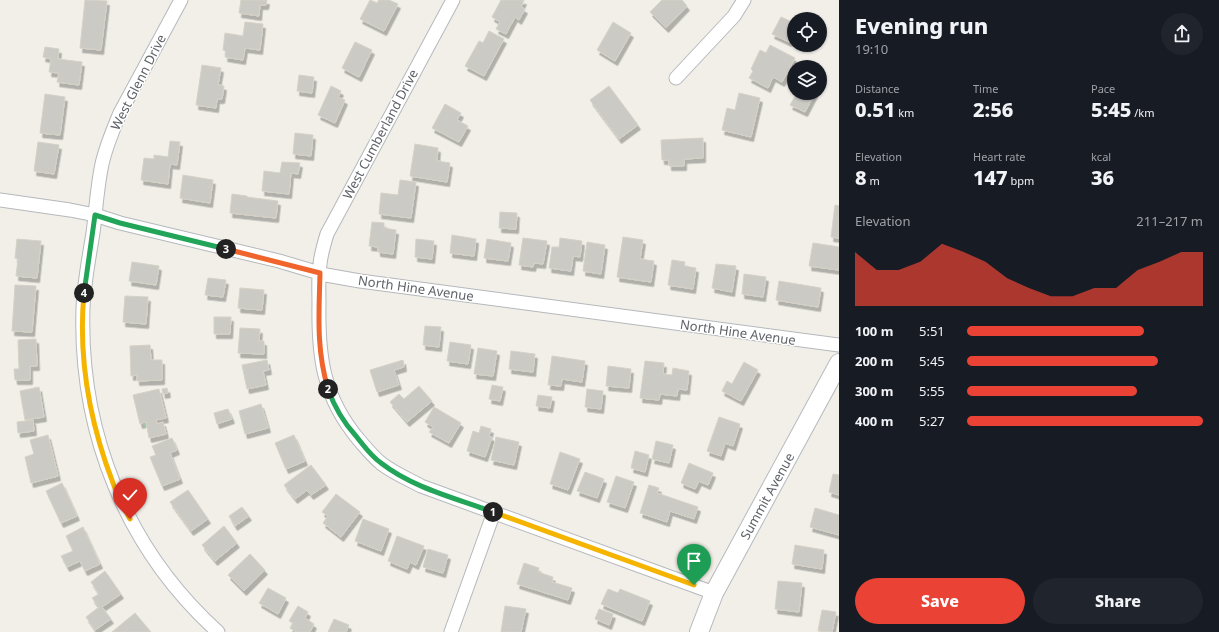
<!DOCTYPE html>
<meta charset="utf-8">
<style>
body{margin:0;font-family:"Noto Sans",sans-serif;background:#20242c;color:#f1f3f6;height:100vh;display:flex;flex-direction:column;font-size:15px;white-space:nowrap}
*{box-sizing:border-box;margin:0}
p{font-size:13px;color:#9ea1a6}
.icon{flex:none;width:22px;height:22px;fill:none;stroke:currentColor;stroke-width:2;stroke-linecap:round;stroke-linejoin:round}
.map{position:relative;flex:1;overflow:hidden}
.drawer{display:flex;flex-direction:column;background:#171b24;width:380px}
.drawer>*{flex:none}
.controls{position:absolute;left:787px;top:12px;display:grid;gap:8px}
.controls a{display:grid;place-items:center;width:40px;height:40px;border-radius:50%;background:#171b24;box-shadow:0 1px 3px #0004;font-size:20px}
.pin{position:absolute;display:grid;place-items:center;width:34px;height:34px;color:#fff;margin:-41px -17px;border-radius:50% 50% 50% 0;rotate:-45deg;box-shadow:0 0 4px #0007}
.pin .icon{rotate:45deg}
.km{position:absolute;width:20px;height:20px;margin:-10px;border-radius:50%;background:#222;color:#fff;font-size:11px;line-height:20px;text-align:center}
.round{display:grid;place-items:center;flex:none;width:42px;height:42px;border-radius:21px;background:#20242c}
.summary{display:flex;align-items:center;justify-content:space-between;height:68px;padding:0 16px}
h1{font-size:22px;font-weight:800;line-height:30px}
.figures{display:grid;grid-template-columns:repeat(3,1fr);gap:6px;height:68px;padding:4px 16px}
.figures div{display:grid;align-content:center}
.figures b{font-size:20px;font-weight:800}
.figures small{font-size:11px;font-weight:400}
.figures p{font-size:11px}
.chart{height:112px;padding:8px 16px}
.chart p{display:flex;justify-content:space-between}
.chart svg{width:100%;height:72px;margin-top:4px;fill:#ea4335;opacity:.7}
.button{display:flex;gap:8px;margin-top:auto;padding:8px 16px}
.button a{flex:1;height:46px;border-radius:24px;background:#ea4335;color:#fff;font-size:16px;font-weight:800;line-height:46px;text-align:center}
.button a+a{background:#20242c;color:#f1f3f6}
ul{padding:0 16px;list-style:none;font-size:13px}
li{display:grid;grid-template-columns:64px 48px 1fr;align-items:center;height:30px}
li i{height:10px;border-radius:5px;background:#ea4335}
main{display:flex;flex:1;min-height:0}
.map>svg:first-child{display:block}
.building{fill:#cccac5;stroke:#d6d1c6;filter:url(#shadow)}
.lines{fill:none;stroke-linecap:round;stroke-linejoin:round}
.street-casing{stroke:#b5b8bc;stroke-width:15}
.secondary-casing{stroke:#b6babf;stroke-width:20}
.path{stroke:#9cc7a9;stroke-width:2.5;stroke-dasharray:4 2;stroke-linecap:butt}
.street{stroke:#fff;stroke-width:13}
.secondary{stroke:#fff;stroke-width:18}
.split-1-casing{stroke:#fff;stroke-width:8}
.split-2-casing{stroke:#fff;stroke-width:8}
.split-3-casing{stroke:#fff;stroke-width:8}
.split-4-casing{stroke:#fff;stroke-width:8}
.split-5-casing{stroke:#fff;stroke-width:8}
.split-1{stroke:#f5b400;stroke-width:5}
.split-2{stroke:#22a559;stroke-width:5}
.split-3{stroke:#f0652b;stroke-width:5}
.split-4{stroke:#22a559;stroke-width:5}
.split-5{stroke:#f5b400;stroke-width:5}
.labels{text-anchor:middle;stroke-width:3;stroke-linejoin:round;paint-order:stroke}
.street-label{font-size:13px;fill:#5f6368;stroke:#fff}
</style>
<main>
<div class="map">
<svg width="839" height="632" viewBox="0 0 839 632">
<defs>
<filter id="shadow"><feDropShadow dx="2.5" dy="4.5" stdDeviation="0" flood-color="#0004"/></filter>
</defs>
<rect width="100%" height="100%" fill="#f1efe8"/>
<!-- building -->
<path class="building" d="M 85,0 L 107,1 L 101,50 L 80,48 Z
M 241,0 L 267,0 L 266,5 L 260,5 L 259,16 L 239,13 Z
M 370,0 L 377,3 L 379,0 L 389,0 L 398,4 L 384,31 L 360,19 Z
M 501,0 L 524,0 L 521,7 L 525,9 L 519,20 L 515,17 L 506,34 L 496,29 L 500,22 L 492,17 Z
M 662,0 L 682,0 L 687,6 L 666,28 L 650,12 Z
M 781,17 L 794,23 L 794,33 L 789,42 L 772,34 Z
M 245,22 L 263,24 L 260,50 L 245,48 L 243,60 L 225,57 L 226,51 L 223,50 L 225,33 L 243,36 Z
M 613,22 L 631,33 L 615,61 L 597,50 Z
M 489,31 L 504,39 L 484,76 L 465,66 L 479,41 L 483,43 Z
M 355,42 L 372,50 L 359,77 L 342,68 Z
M 770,45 L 795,58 L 782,82 L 773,77 L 768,88 L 749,78 L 753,71 L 751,69 L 760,50 L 766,53 Z
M 45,47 L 59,49 L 58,59 L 82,62 L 79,85 L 57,82 L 59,73 L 49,72 L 51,59 L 43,57 Z
M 202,65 L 221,68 L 218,85 L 224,86 L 222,99 L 217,99 L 216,108 L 196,105 Z
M 299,75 L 314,77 L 312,93 L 297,91 Z
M 331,86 L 341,91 L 338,97 L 345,100 L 335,123 L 318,115 Z
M 609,86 L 638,125 L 619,139 L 590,100 Z
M 739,93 L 760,98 L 751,137 L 722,130 L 727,108 L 735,110 Z
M 797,93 L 815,93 L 805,112 L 790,105 Z
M 45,94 L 65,97 L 60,135 L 40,133 Z
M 445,104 L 461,113 L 457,120 L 468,126 L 459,142 L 432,128 Z
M 295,133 L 313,135 L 311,156 L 293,154 Z
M 703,138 L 703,158 L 684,159 L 684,166 L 669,166 L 669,160 L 662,160 L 661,140 Z
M 170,141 L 180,142 L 177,165 L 170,164 L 168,184 L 141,180 L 144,158 L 154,159 L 154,155 L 168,157 Z
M 38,142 L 59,145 L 54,174 L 34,171 Z
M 415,144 L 438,148 L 437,161 L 450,163 L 447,182 L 410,176 Z
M 282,162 L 300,163 L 298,174 L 291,173 L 289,194 L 262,191 L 264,171 L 280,173 Z
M 183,175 L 213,180 L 210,203 L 180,198 Z
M 400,180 L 416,182 L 411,218 L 379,214 L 381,193 L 398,195 Z
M 232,194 L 247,196 L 247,197 L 278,201 L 276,218 L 230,213 Z
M 835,205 L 839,206 L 839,238 L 831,237 Z
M 500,212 L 517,213 L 516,229 L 499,228 Z
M 372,222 L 384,223 L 384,228 L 396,230 L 393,254 L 378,252 L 378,247 L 369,246 Z
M 452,235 L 476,239 L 474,256 L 450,253 Z
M 623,237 L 643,240 L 640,259 L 654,261 L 651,282 L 617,277 Z
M 523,238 L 547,241 L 543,264 L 534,263 L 533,267 L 519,265 Z
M 560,238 L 582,241 L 580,257 L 573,256 L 571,271 L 549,268 L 552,247 L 559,247 Z
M 17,239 L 41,241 L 37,278 L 16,276 L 18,259 L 15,258 Z
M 416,239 L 434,241 L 432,259 L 415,257 Z
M 487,239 L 511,243 L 508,261 L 484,258 Z
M 587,242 L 605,245 L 601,274 L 583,271 Z
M 813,243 L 839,247 L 839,270 L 809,266 Z
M 672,260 L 685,262 L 684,266 L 696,268 L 693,289 L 668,285 Z
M 132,262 L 159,266 L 156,285 L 129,281 Z
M 716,264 L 736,266 L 732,292 L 712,288 Z
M 744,274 L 766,277 L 763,297 L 742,294 Z
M 208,278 L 226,280 L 223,297 L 205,295 Z
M 779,281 L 821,288 L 818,307 L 776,300 Z
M 15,285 L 36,286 L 32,332 L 12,331 Z
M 240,288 L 264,290 L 262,310 L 238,308 Z
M 125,296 L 148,297 L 146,324 L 123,322 Z
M 214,317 L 231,317 L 230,334 L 214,334 Z
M 425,326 L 441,327 L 439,347 L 423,345 Z
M 240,328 L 260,329 L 259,341 L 264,341 L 264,354 L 238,353 Z
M 36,339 L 37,366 L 30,366 L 30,380 L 15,380 L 14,369 L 19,369 L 18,340 Z
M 450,342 L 471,345 L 468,364 L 447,361 Z
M 150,345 L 151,360 L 162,360 L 162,380 L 137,381 L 137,375 L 131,376 L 130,346 Z
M 478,348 L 497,351 L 493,376 L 474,374 Z
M 511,351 L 535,354 L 533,372 L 509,369 Z
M 552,356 L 585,361 L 582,382 L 562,379 L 561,386 L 548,385 Z
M 267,360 L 269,370 L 263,371 L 266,385 L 247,389 L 242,365 Z
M 403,360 L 404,367 L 394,370 L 399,385 L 377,392 L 370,370 Z
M 645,361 L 664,363 L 663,374 L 672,375 L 673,368 L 689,371 L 687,390 L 678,389 L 677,396 L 660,394 L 659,400 L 640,398 Z
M 744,362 L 758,370 L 741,401 L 722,391 L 727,381 L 732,384 Z
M 608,366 L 631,369 L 629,388 L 606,386 Z
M 492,385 L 503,387 L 500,401 L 489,399 Z
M 419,386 L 432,401 L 407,422 L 390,402 L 399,394 L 404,399 Z
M 39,387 L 44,417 L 25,420 L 20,391 Z
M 167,388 L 168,393 L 163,394 L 162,389 Z
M 159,389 L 166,418 L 156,420 L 157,424 L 163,422 L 166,434 L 149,438 L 146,422 L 140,424 L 133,395 Z
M 587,389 L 603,391 L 601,409 L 585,407 Z
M 538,395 L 552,397 L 550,408 L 536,406 Z
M 261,404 L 268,428 L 245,434 L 239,411 Z
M 434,407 L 461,423 L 449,443 L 429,432 L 433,427 L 425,422 Z
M 228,409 L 232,419 L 217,424 L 214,413 Z
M 719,417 L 740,424 L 733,446 L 725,443 L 721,456 L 707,451 Z
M 33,420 L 34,431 L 18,433 L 17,422 Z
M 481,426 L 491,429 L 489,436 L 492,437 L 485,457 L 467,451 L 473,431 L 479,433 Z
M 48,435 L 58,476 L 31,483 L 25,457 L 34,454 L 30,440 Z
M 294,435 L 305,461 L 286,469 L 275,443 Z
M 496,437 L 519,442 L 514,465 L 491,460 Z
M 172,438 L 177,450 L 170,453 L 180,479 L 162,486 L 150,457 L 156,455 L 152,446 Z
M 656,441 L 673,445 L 669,463 L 652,459 Z
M 635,451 L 649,455 L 645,472 L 631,468 Z
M 560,452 L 580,459 L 568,490 L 550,484 Z
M 689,463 L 713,473 L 708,485 L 699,481 L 695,489 L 681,483 Z
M 311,465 L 326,485 L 311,495 L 307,490 L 295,499 L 284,485 Z
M 585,472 L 604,479 L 597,498 L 577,491 Z
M 833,474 L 839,475 L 839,495 L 829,492 Z
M 616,476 L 634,482 L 625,508 L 607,502 Z
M 62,483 L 77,516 L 61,523 L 46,491 Z
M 649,485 L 659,488 L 657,493 L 698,507 L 694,519 L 670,511 L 667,522 L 640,513 Z
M 188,490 L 208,519 L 191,531 L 170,502 Z
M 336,494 L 360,512 L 341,537 L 323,523 L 328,516 L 322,512 Z
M 242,507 L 249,516 L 235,526 L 229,516 Z
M 815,508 L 839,515 L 839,535 L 810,527 Z
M 363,519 L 389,529 L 381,551 L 355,541 Z
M 224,526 L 237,543 L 215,561 L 202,545 Z
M 83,527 L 100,564 L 85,571 L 80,561 L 67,567 L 61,556 L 73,551 L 66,536 Z
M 397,536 L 424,546 L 416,565 L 410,562 L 407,569 L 388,561 Z
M 795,545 L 824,550 L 822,569 L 792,564 Z
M 428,549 L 448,555 L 443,573 L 423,567 Z
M 250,554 L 265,570 L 244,591 L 228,575 Z
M 524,563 L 539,568 L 538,572 L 553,577 L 552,582 L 572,588 L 568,600 L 517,584 Z
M 105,571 L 121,594 L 102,607 L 111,619 L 95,630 L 86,617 L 99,607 L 92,598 L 99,594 L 91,582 Z
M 778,581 L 802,583 L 799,612 L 775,609 Z
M 268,588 L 286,598 L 278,614 L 259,603 Z
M 608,589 L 618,593 L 620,589 L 650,601 L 642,621 L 601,604 Z
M 298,606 L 308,612 L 305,618 L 314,624 L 310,632 L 296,632 L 290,628 L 293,623 L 289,621 Z
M 505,606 L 526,609 L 521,632 L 501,632 Z
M 599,609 L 613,614 L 609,625 L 595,619 Z
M 822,610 L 836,612 L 832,632 L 818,631 Z
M 135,613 L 151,632 L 112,632 Z
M 334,619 L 349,625 L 346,632 L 328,632 Z"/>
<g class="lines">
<!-- street casing -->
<g class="street-casing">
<path id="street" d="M 181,0 L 120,113 C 113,130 106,146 102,164 C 97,187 96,210 93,233 C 89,258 84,283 83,308 C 79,432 126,549 218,632
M 453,0 L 327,234 C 324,244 321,254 320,264 C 318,277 319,291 319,304 C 318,357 323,397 359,440 C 366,448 373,457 382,464 C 394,473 408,479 421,486 L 714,593
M 676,78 L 734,16 L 744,0
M 0,200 L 70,210 L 95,215 L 120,223 L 279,261 L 326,275 L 360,281 L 839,345
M 451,632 L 494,512"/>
</g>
<!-- secondary casing -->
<g class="secondary-casing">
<path id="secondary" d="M 699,632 L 714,593 L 839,363"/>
</g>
<!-- path -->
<path class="path" d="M 144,423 L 145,429"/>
<!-- street -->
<use href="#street" class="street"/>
<!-- secondary -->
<use href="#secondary" class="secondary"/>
</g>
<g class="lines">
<!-- split-1 casing -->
<g class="split-1-casing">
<path id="split-1" d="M 493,512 L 694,585"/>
</g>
<!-- split-2 casing -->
<g class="split-2-casing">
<path id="split-2" d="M 328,389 C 334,406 344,423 356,436 C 364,446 371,456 381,463 C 413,488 455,498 493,512"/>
</g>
<!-- split-3 casing -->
<g class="split-3-casing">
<path id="split-3" d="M 226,249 L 320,273 C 319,314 316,348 328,389"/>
</g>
<!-- split-4 casing -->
<g class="split-4-casing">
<path id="split-4" d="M 84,293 L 95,215 L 120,223 L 226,249"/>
</g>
<!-- split-5 casing -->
<g class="split-5-casing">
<path id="split-5" d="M 84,293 C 78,357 90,423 113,483 C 117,495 124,507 130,519"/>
</g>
<!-- split-1 -->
<use href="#split-1" class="split-1"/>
<!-- split-2 -->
<use href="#split-2" class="split-2"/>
<!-- split-3 -->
<use href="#split-3" class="split-3"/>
<!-- split-4 -->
<use href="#split-4" class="split-4"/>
<!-- split-5 -->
<use href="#split-5" class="split-5"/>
</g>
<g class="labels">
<!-- street labels -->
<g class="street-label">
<text transform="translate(138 82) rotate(-63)" y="5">West Glenn Drive</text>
<text transform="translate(380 134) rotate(-62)" y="5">West Cumberland Drive</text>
<text transform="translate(416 288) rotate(8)" y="5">North Hine Avenue</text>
<text transform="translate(738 332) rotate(8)" y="5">North Hine Avenue</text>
<text transform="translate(767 496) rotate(-61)" y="5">Summit Avenue</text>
</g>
</g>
</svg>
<div class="controls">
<a><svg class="icon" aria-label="locate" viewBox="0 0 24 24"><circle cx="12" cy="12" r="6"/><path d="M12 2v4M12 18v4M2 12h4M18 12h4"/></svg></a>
<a><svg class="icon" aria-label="layers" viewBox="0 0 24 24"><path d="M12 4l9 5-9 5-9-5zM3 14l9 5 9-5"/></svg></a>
</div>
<div class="pin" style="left:694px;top:585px;background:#1e9e55"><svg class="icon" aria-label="arrive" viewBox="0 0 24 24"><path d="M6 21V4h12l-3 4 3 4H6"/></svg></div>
<div class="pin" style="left:130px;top:519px;background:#d93025"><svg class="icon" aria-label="check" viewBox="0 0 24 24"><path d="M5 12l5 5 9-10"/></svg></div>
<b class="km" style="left:493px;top:512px">1</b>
<b class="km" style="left:328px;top:389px">2</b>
<b class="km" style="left:226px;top:249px">3</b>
<b class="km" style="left:84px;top:293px">4</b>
</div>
<section class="drawer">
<div class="summary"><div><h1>Evening run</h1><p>19:10</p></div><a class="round"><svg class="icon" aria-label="share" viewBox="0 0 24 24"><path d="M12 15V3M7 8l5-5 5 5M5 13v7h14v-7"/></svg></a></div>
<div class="figures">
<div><p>Distance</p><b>0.51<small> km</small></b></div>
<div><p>Time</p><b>2:56</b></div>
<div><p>Pace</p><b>5:45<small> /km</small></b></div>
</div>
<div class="figures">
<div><p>Elevation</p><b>8<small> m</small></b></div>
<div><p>Heart rate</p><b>147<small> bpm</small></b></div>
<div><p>kcal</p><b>36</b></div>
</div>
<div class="chart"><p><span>Elevation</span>211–217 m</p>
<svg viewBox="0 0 160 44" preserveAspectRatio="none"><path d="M0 44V11L10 22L20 22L30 17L40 6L50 11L60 17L70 27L80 33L90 38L100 38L110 33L120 33L130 22L140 17L150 11L160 11V44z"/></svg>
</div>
<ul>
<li><b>100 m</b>5:51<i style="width:75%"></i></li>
<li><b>200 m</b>5:45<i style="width:81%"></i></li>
<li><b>300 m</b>5:55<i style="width:72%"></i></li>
<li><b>400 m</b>5:27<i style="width:100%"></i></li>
</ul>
<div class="button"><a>Save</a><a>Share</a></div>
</section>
</main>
